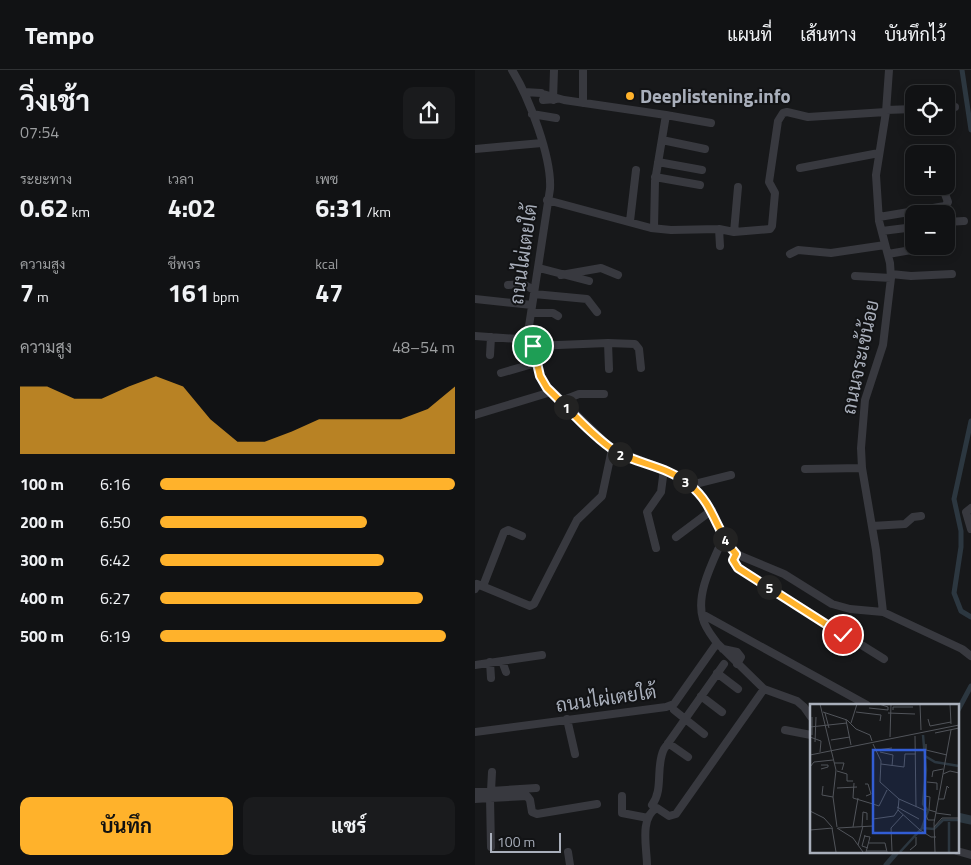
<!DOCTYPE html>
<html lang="th">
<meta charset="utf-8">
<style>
body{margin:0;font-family:"Titillium Web",Sarabun,sans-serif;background:#1a1b1d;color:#f1f3f6;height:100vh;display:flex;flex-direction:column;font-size:19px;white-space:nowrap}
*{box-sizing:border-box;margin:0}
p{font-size:16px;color:#9c9ea0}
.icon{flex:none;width:28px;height:28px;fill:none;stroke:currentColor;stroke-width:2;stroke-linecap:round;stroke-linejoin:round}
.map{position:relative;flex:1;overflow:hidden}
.drawer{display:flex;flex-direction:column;background:#111214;width:475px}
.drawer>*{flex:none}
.buttons{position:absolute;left:430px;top:15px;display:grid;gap:10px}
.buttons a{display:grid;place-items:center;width:50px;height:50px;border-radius:10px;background:#111214;box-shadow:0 2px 8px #0003,0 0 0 1px #303234;font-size:25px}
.scale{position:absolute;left:15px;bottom:12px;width:71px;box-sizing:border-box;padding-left:5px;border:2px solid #a9afbb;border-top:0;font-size:14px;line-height:18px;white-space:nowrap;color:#a9afbb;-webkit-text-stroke:4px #121315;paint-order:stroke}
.pin{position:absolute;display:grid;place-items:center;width:42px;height:42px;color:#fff;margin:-21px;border:2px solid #fff;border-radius:50%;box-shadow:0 1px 5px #0007}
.km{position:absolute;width:25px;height:25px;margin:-12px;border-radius:50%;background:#222;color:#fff;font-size:14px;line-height:25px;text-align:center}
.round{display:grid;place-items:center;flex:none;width:52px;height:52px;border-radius:10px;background:#1a1b1d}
.overview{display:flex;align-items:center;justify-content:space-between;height:85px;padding:0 20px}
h1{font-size:28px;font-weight:700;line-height:38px}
.metrics{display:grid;grid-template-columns:repeat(3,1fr);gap:8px;height:85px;padding:5px 20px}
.metrics div{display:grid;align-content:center}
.metrics b{font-size:25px;font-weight:700}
.metrics small{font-size:14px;font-weight:400}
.metrics p{font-size:14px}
.chart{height:140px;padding:10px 20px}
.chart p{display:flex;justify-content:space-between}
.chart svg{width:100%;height:90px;margin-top:5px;fill:#ffb22b;opacity:.7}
.cta{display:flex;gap:10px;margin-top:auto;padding:10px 20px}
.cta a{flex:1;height:58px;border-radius:10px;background:#ffb22b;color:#111;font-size:20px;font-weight:700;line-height:58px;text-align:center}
.cta a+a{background:#1a1b1d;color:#f1f3f6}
ul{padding:0 20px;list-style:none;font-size:16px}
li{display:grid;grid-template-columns:80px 60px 1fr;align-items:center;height:38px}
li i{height:12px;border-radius:6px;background:#ffb22b}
header{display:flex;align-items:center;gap:30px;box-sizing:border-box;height:70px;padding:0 25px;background:#111214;border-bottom:1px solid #303234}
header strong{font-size:24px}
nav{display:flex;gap:28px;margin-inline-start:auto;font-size:18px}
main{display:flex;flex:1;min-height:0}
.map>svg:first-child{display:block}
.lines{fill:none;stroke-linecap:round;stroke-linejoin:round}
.canal{stroke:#2c3740;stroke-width:5}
.river{stroke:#2c3740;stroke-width:9}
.minor{stroke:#38393f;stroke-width:8}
.route-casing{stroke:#fff;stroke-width:10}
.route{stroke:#ffb22b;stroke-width:6}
.poi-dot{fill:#ffb22b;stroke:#121315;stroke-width:2}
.labels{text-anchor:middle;stroke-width:4;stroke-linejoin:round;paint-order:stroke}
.poi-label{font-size:19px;font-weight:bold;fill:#a9afbb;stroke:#121315;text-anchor:start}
.street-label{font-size:19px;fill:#a9afbb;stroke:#121315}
.inset-river{fill:none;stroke:#2c3740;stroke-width:2.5}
.inset-road{fill:none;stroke:#51545a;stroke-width:1}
.view{fill:#325dd4;fill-opacity:0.15;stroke:#325dd4;stroke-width:2.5}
.inset-edge{fill:none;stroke:#a9afbb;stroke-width:2.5}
</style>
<header>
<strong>Tempo</strong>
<nav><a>แผนที่</a><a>เส้นทาง</a><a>บันทึกไว้</a></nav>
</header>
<main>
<section class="drawer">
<div class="overview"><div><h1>วิ่งเช้า</h1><p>07:54</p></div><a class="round"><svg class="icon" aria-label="share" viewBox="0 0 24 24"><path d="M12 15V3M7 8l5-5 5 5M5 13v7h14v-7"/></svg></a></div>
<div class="metrics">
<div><p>ระยะทาง</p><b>0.62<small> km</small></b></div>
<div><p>เวลา</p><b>4:02</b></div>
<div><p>เพซ</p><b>6:31<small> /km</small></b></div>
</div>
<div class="metrics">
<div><p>ความสูง</p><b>7<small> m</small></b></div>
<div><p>ชีพจร</p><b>161<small> bpm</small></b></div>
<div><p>kcal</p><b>47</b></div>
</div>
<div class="chart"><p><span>ความสูง</span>48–54 m</p>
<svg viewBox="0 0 160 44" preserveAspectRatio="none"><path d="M0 44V11L10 11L20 17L30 17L40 11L50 6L60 11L70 27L80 38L90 38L100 33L110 27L120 27L130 27L140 27L150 22L160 11V44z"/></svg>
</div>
<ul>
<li><b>100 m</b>6:16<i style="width:100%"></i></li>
<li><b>200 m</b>6:50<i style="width:70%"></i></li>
<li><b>300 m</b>6:42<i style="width:76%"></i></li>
<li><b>400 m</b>6:27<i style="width:89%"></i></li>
<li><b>500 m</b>6:19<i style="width:97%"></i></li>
</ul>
<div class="cta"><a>บันทึก</a><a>แชร์</a></div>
</section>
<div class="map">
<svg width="496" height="795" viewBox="0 0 496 795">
<rect width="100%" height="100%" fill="#17181a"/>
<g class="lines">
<!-- canal -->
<path class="canal" d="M 487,0 L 496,60
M 496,351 L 479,429 L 486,461 L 486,477 L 479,523 L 486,541 L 496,547
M 482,642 L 496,616
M 411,795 L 423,781"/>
<!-- river -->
<path class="river" d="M 482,747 L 496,750"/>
<!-- minor -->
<path class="minor" d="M 49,22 L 66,23
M 68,24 L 89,30 L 191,45 L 180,111 L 179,158
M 68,30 L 81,29
M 78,30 L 79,0
M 108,33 L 108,0
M 471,37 L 480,37
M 411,40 L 439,39
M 57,44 L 81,48
M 191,45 L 236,53
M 187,70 L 230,79
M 0,79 L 67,73
M 183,92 L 227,100
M 325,98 L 404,83
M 180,107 L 225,115
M 72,130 L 176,158 L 196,160 L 244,159 L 259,162 L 295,159 L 297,156 L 300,123 L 294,112 L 303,51 L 308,43 L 312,42 L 333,47 L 411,42
M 404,147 L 470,136 L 473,132 L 467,116
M 155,151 L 161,100
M 471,152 L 489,151
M 244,159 L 245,176
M 407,161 L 439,157
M 259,162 L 263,117
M 315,184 L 323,180 L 356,183 L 410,175
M 413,184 L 454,177
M 64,198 L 114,211
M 416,204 L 436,206 L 477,204
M 86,205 L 126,198 L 143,205
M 380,206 L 416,208
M 33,215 L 48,214 L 59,220
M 59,224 L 112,229 L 122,242
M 0,229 L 57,235
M 56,243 L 78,243 L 83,246
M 0,266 L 56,270
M 133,273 L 134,299
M 58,276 L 133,273 L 160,274 L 164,279 L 166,298
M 15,285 L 16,267
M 26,303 L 61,293
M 86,331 L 104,324 L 129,324
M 0,345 L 76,322
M 330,399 L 387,398
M 216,415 L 256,405
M 496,438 L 491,442 L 496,459
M 397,456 L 430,454 L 438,447 L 446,446
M 249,466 L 261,484 L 309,504 L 357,534 L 375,539 L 408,542 L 487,579 L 496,586
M 201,467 L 237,440
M 181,478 L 172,442 L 186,422 L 189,399
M 261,484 L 258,490 L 263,498 L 409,589
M 8,516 L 29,462 L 33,460 L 47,466
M 0,519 L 2,514 L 55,536 L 59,534 L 102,450 L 127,426 L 137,379
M 408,542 L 401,480 L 387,398 L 386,378 L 390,330 L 408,275 L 416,208 L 415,193 L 404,151 L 401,105 L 411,42 L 414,0
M 227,544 L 392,635
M 242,573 L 289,619 L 322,631 L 329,637 L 336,647
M 248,579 L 262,582 L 266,587 L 262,594
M 27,591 L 31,602
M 15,592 L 16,608
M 0,595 L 67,585
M 242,603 L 263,619
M 226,626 L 247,642
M 199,640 L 229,664
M 92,649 L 100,684
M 310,660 L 336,665
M 0,662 L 191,637 L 199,634 L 242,573 C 237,566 230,558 228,549 C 220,523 239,490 249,466 L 234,436 L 214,414 L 188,399 L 137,379 L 67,311 L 61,293 L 54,256 L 75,119 C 77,88 54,27 37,0
M 193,673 L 213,687
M 16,721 L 17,702
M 0,722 L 61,718
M 147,726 L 147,743 L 173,748
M 15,728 L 52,726 L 55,730 L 57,742 L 62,744 L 122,734
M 0,729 L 15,728 L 16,777
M 177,735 C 189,719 180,697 189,679 L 249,594
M 482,781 L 496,785
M 93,782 L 95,795
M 172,795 C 172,779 164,747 182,738 L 194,746 L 201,744 L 289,619"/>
</g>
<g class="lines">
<!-- route casing -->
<g class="route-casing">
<path id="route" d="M 58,276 L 65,306 L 72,318 C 90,335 122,371 142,382 C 166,395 192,396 215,415 C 240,435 241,463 261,484 L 258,490 L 263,498 L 368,565"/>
</g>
<!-- route -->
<use href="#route" class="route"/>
</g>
<!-- markers -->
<circle class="poi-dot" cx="155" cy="26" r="5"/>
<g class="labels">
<!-- poi labels -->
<g class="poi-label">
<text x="165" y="33">Deeplistening.info</text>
</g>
<!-- street labels -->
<g class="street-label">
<text transform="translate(48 184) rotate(-82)" y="7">ถนนไผ่เตยใต้</text>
<text transform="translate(385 287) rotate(-78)" y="7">ถนนจระเข้น้อย</text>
<text transform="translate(131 628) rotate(-8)" y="7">ถนนไผ่เตยใต้</text>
</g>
</g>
<!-- overview -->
<g transform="translate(335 634)">
<rect width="149" height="149" fill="#17181a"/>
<path class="inset-river" d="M 115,52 L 125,58 L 149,62M 139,118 L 139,148M 112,124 L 124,125 L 133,116 L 149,116M 90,148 L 112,124 L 118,107 L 113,100 L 116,66 L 113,31"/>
<path class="inset-road" d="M 10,0 L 26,66 L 23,93 L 27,123M 110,0 L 111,26M 140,0 L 141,20M 59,4 L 78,6 L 78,3 L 69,0M 83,6 L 83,3 L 103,3M 13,8 L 37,16 L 46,25 L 60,31 L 62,37M 46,8 L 71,11 L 70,17M 15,9 L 19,24M 78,9 L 105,10M 2,13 L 2,31M 118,15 L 120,22 L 141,18M 36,16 L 41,41M 41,19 L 47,0M 0,23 L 37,19M 125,29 L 149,24M 105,32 L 106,103M 0,33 L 11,37 L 10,48M 80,33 L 81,0M 21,36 L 40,33M 5,38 L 6,13M 116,40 L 116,46 L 137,51M 67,46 L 82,44M 70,48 L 83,51 L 82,62M 0,51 L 149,21M 24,59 L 34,59 L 32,66M 71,60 L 94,63 L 95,50 L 106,50M 11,61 L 18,61 L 18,63 L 11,65M 0,63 L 4,58 L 23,56M 27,67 L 37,70 L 37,77 L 43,77M 133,70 L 140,67 L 149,69M 122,73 L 123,67 L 133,65M 117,78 L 127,79 L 127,86M 44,79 L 43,94 L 63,100M 55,80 L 58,80 L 61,90 L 56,92M 13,82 L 12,91 L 23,93M 27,84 L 47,83M 115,92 L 120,93 L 119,106 L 126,108M 89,95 L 114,106 L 118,116 L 125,116M 128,95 L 134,95 L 137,82 L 139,84M 87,103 L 109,115M 88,106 L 110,126 L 121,133 L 126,133M 0,107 L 14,114 L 22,123M 126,109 L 141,111M 63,115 L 84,112 L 88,106 L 89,95 L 70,78 L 71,57 L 63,40M 52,122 L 53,108 L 57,109 L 57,116M 43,123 L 48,94M 124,123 L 132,114 L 149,114M 22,124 L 26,148M 27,124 L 43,134 L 53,148M 28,124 L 63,122 L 63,100 L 69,102 L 77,86M 0,126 L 23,124M 55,131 L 52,142 L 58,144M 54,132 L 60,133 L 56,148M 59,139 L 75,139 L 77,148M 48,141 L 53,122M 100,146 L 106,141 L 106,133M 57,147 L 76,147M 82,147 L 81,124 L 93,111M 125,148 L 124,119 L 141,26"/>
<path class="view" d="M 63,46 L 115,46 L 115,129 L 63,129 Z"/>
<rect width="149" height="149" class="inset-edge"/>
</g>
</svg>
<div class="buttons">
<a><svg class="icon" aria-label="locate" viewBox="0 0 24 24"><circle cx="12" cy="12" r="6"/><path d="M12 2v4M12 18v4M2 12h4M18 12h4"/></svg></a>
<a>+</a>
<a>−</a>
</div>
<div class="scale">100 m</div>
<div class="pin" style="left:58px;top:276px;background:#1e9e55"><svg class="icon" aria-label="arrive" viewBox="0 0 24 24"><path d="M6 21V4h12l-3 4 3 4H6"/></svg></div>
<div class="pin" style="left:368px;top:565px;background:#d93025"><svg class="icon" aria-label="check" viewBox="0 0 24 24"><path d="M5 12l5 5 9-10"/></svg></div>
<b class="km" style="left:91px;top:337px">1</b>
<b class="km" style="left:145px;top:384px">2</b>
<b class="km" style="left:210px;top:411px">3</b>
<b class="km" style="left:250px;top:469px">4</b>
<b class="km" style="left:294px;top:517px">5</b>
</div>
</main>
